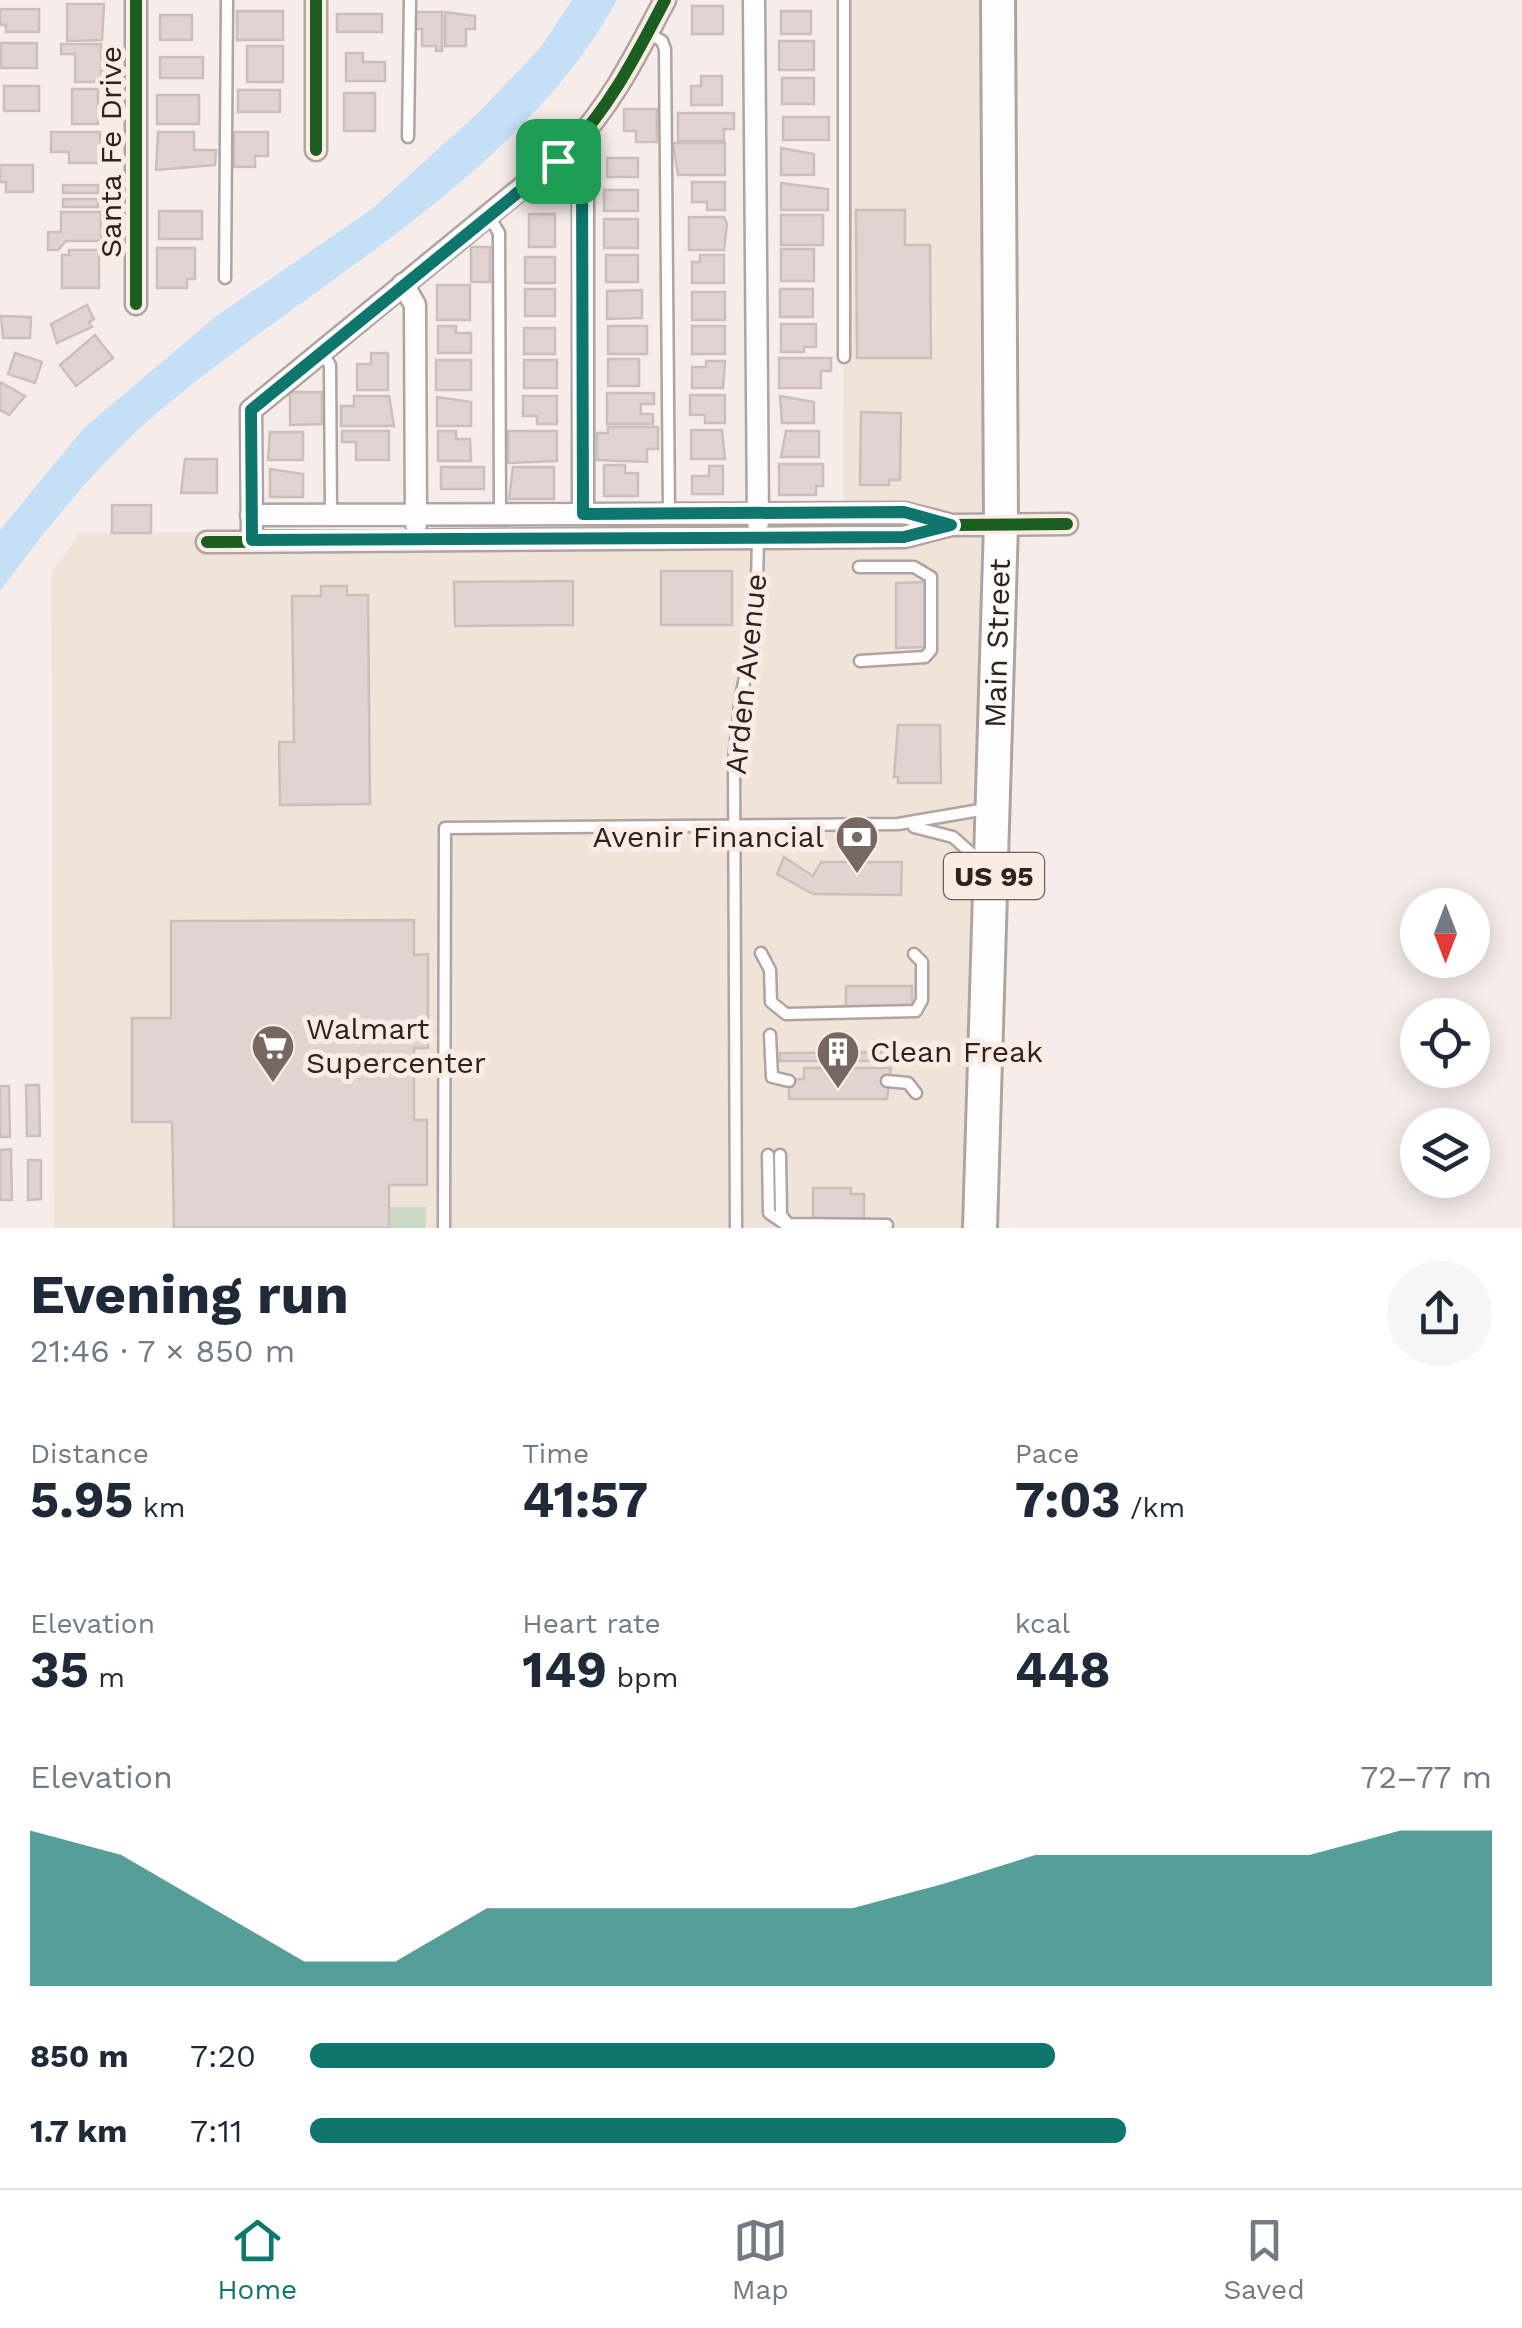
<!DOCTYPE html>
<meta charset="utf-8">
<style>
body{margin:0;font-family:"Work Sans",sans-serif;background:#f6f6f7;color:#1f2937;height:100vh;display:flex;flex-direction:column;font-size:38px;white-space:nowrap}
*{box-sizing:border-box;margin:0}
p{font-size:32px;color:#747a83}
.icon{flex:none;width:55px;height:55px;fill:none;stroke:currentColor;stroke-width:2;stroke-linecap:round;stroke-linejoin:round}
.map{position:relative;height:1228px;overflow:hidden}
.details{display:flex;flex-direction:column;background:#fff;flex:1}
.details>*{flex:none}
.needle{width:65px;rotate:180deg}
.fabs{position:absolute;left:1400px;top:888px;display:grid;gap:20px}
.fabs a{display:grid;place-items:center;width:90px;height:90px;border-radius:50%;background:#fff;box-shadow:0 5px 25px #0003;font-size:50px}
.pin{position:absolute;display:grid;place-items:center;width:85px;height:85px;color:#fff;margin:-42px;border-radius:20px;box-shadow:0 5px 15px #0006}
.round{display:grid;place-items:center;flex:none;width:105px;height:105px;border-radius:52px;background:#f6f6f7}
.overview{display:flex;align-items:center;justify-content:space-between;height:170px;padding:0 30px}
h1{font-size:55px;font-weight:700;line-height:75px}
.metrics{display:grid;grid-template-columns:repeat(3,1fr);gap:15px;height:170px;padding:10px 30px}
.metrics div{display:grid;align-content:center}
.metrics b{font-size:50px;font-weight:700}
.metrics small{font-size:28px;font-weight:400}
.metrics p{font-size:28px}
.chart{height:280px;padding:20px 30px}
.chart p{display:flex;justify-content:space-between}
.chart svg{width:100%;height:180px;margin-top:10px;fill:#0f766e;opacity:.7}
ul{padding:0 30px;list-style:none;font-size:32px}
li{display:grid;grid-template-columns:160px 120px 1fr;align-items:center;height:75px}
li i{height:25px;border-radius:12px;background:#0f766e}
.dock{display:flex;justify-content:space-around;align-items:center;height:140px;border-top:2px solid #e0e1e3;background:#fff;font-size:28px;color:#747a83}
.dock a{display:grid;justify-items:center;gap:5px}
.dock .on{color:#0f766e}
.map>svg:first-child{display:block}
.commercial{fill:#f0e3d8}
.green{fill:#ccd9c6}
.water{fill:#c5dff7}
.building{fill:#e1d3cf;stroke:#cbbfbb;stroke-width:2.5}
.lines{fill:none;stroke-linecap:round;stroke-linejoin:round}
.service-casing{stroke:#afa4a1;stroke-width:15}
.minor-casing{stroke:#afa4a1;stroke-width:25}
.trunk-casing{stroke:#afa4a1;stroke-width:38}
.service{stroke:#fefcfc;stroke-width:10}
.minor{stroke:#fefcfc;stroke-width:20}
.trunk{stroke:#fefcfc;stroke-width:32}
.cycleway-casing{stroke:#fbebe5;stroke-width:19}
.cycleway{stroke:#1b5e20;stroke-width:12}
.route-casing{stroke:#fff;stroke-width:20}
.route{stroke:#0f766e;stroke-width:12}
.labels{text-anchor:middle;stroke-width:10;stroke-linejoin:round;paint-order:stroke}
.shield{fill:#fbebe5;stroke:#6c5e58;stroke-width:2.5}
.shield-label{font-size:28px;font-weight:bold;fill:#2f211b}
.street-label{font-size:30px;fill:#2f211b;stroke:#fbebe5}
.poi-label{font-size:30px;fill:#2f211b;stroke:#fbebe5;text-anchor:start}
</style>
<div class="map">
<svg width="1522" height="1228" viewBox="0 0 1522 1228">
<rect width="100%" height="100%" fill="#f6edea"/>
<!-- commercial -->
<path class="commercial" d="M 844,0 L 998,0 L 980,1228 L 54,1228 L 51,573 L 80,533 L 843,526 Z"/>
<!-- green -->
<path class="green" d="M 389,1207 L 426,1207 L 426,1228 L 389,1228 Z"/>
<!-- water -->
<path class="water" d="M 572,0 L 617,0 C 520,178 307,285 156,414 C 96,465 47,528 0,591 L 0,530 L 84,428 L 215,317 L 372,209 L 480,111 L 541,47 Z"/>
<!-- building -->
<path class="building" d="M 67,4 L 104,4 L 102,40 L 67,41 Z
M 692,6 L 723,6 L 723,34 L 692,34 Z
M 0,9 L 39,9 L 39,32 L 6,32 L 6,25 L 0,25 Z
M 237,11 L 283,11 L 283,40 L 237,40 Z
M 781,11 L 811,11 L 811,34 L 781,34 Z
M 414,12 L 442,12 L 442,51 L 436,51 L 436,46 L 422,46 L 422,29 L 414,29 Z
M 445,12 L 475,16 L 475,29 L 466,29 L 466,46 L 445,46 Z
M 337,14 L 382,14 L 382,32 L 337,32 Z
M 160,15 L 192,15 L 192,40 L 160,40 Z
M 779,41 L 814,41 L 814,70 L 779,70 Z
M 1,43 L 37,43 L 37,68 L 1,68 Z
M 61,44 L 101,44 L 101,57 L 109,57 L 109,70 L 101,70 L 101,82 L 75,82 L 75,54 L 61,54 Z
M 247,46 L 283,46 L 283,82 L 247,82 Z
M 346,53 L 363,53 L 363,62 L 385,62 L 385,81 L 346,81 Z
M 160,57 L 203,57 L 203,78 L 160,78 Z
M 701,76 L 722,76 L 722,105 L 691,105 L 691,86 L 701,86 Z
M 782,78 L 814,78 L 814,104 L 782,104 Z
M 4,86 L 39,86 L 39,111 L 4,111 Z
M 72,89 L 98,89 L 98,124 L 72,124 Z
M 238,90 L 280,90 L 280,112 L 238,112 Z
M 344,93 L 375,93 L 375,131 L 344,131 Z
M 157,95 L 199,95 L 199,124 L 157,124 Z
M 624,109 L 657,109 L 657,142 L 636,142 L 636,131 L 624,131 Z
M 678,113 L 734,113 L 734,129 L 724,129 L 724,141 L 678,141 Z
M 783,117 L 829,117 L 829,140 L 783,140 Z
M 51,132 L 100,132 L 100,163 L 69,163 L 69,152 L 51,152 Z
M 158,132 L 194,132 L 194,150 L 216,150 L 215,165 L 156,170 Z
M 234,132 L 268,132 L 268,156 L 255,156 L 255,167 L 234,167 Z
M 673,143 L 725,143 L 725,175 L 678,175 Z
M 781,148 L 814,154 L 814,175 L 781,175 Z
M 607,158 L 638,158 L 638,177 L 607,177 Z
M 0,165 L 33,165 L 33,192 L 6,192 L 6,182 L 0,182 Z
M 692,182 L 725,182 L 725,210 L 707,210 L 707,202 L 692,202 Z
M 781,183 L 828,189 L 828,210 L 781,210 Z
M 63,185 L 98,185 L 98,193 L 63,193 Z
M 604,190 L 638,190 L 638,211 L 604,211 Z
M 63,199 L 98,199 L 98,207 L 63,207 Z
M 856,210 L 905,210 L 905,245 L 930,245 L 931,358 L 857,358 Z
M 159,211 L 202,211 L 202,239 L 159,239 Z
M 61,212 L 101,212 L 101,241 L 66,241 L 58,250 L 48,250 L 48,232 L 61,232 Z
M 529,214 L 555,214 L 555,247 L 529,247 Z
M 781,215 L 823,215 L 823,245 L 781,245 Z
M 689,217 L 724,217 L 727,224 L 724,250 L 689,250 Z
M 604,219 L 638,219 L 638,248 L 604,248 Z
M 471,247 L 490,247 L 490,282 L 471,282 Z
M 157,248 L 195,248 L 195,279 L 187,279 L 187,288 L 157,288 Z
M 781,249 L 814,249 L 814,281 L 781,281 Z
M 69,250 L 99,250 L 99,288 L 62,288 L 62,255 L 69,255 Z
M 606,255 L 638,255 L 638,282 L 606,282 Z
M 700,255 L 724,255 L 724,283 L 692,283 L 692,262 L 700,262 Z
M 525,257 L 555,257 L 555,283 L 525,283 Z
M 437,285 L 470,285 L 470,320 L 437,320 Z
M 525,289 L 555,289 L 555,316 L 525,316 Z
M 780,289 L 813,289 L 813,317 L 780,317 Z
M 642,290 L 642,318 L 607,319 L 607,291 Z
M 692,292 L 725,292 L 725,320 L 692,320 Z
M 87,305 L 94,319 L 89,322 L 92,327 L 57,343 L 51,324 Z
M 1,316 L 31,317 L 30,338 L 3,338 Z
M 781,324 L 816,324 L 816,347 L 804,347 L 804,352 L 781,352 Z
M 438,326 L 456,326 L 456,333 L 471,333 L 471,353 L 438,353 Z
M 608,326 L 647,326 L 647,354 L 608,354 Z
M 692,326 L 725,326 L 725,354 L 692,354 Z
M 524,328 L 555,328 L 555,354 L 524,354 Z
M 95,335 L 113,358 L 76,386 L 60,365 Z
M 15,353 L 42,362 L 35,383 L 8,374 Z
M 371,353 L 388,353 L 388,390 L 357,390 L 357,364 L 371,364 Z
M 779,358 L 831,358 L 831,371 L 821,371 L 821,388 L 779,388 Z
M 608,359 L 639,359 L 639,386 L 608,386 Z
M 436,360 L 471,360 L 471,390 L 436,390 Z
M 524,360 L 557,360 L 557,388 L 524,388 Z
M 706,361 L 725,361 L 723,388 L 692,388 L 692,367 L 706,367 Z
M 0,382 L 25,396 L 9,415 L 0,410 Z
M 290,392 L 322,392 L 322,424 L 290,425 Z
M 607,393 L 654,393 L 654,404 L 641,404 L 641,414 L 653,414 L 653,424 L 607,424 Z
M 690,395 L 725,395 L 725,423 L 705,423 L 705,415 L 690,415 Z
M 354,396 L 389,396 L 394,426 L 341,426 L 341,406 L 354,406 Z
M 523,396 L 557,396 L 557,424 L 537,424 L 537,416 L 523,416 Z
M 780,396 L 814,402 L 814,423 L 782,423 Z
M 437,397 L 471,402 L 471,426 L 437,426 Z
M 861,412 L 901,413 L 900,480 L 889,480 L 889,485 L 860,485 Z
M 608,427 L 658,427 L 658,449 L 647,449 L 647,462 L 597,460 L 597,433 L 608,433 Z
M 691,430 L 722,430 L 725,459 L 691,459 Z
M 342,431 L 389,431 L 389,460 L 356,460 L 356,442 L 342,442 Z
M 438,431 L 456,431 L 456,439 L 470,439 L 471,461 L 438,461 Z
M 508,431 L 557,431 L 557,461 L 508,463 Z
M 786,431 L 819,431 L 819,457 L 781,457 Z
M 270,432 L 303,432 L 303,460 L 268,460 Z
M 185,459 L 217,459 L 217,493 L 181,493 Z
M 779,464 L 823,464 L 823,486 L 816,486 L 816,495 L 779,495 Z
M 604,465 L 625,465 L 625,473 L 638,473 L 638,496 L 604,496 Z
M 709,466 L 723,466 L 723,494 L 692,494 L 692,476 L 709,476 Z
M 441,467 L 484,467 L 484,489 L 441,489 Z
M 513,467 L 554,467 L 554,499 L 509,499 Z
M 270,469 L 303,474 L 303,497 L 270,497 Z
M 112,505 L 151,505 L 151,533 L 112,533 Z
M 661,571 L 732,571 L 732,625 L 661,625 Z
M 573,581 L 573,625 L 455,626 L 454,582 Z
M 926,582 L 926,647 L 896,648 L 896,583 Z
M 321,586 L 347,586 L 347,595 L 368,595 L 370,804 L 280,805 L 279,742 L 294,742 L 292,596 L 321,596 Z
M 898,725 L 940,725 L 941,783 L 898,783 L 898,777 L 894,777 Z
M 784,857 L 813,876 L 821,862 L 902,862 L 901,895 L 813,894 L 777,874 Z
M 414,920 L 414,955 L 428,954 L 428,1048 L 414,1048 L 414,1120 L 427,1120 L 427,1185 L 389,1185 L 389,1228 L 174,1228 L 172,1122 L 132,1122 L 132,1018 L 171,1018 L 171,921 Z
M 846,986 L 912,986 L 912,1010 L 846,1010 Z
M 901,1052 L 901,1061 L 780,1061 L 780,1053 Z
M 804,1068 L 891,1068 L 887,1099 L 789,1099 L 789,1079 L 804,1079 Z
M 26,1085 L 39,1085 L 40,1136 L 27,1136 Z
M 0,1086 L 9,1086 L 10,1137 L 0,1137 Z
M 11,1149 L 12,1200 L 0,1200 L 0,1150 Z
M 28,1160 L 41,1160 L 41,1199 L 28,1200 Z
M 813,1188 L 851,1188 L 851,1194 L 864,1194 L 864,1221 L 813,1221 Z"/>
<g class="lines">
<!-- service casing -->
<g class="service-casing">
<path id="service" d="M 844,0 L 844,357
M 648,33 L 662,41 L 665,49 L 669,513
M 408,137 L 410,0
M 489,216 L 499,233 L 500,514
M 225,278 L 227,0
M 321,350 L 330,365 L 331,514
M 859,567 L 914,567 L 931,577 L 931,650 L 925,657 L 860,661
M 914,827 L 953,837 L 981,862
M 761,953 L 770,970 L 771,1002 L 786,1014 L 916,1011 L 922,1000 L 922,962 L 914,954
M 770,1035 L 772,1077 L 789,1081
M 887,1081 L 908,1083 L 916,1093
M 768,1155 L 769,1213 L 785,1224
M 780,1155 L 781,1215 L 788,1224 L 887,1225
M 444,1228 L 445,828 L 898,824 L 986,809
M 736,1228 L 734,759 L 741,696 L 756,629 L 758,539"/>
</g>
<!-- minor casing -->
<g class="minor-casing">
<path id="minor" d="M 754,0 L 758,523
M 569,149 L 583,168 L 583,514
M 316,150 L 316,0
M 403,284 L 415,305 L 416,524
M 136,304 L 136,0
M 251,515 L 905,513 L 948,524
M 252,540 L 251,410 L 569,149 C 611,106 637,53 665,0
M 207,542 L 905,537 L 951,525 L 1067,524"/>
</g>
<!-- trunk casing -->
<g class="trunk-casing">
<g id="trunk">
<path id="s1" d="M 980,1228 L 1001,524 L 998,0"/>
</g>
</g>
<!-- service -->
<use href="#service" class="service"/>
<!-- minor -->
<use href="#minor" class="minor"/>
<!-- trunk -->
<use href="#trunk" class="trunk"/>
<!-- cycleway casing -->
<g class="cycleway-casing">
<path id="cycleway" d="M 316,150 L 316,0
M 136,304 L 136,0
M 252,540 L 251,410 L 569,149 C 611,106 637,53 665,0
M 207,542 L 905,537 L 951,525 L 1067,524"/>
</g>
<!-- cycleway -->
<use href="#cycleway" class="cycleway"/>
</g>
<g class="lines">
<!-- route casing -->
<g class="route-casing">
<path id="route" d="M 570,150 L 582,168 L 583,514 L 904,512 L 951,525 L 904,537 L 252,540 L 251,410 Z"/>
</g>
<!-- route -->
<use href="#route" class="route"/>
</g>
<!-- icons -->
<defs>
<g id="bank-pin" transform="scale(2.25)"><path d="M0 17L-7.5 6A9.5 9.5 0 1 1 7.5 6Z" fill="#756863" stroke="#fbebe5"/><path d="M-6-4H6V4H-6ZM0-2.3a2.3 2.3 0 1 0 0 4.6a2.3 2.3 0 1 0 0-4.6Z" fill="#fff"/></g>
<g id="supermarket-pin" transform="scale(2.25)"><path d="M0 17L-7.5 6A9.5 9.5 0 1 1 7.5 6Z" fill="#756863" stroke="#fbebe5"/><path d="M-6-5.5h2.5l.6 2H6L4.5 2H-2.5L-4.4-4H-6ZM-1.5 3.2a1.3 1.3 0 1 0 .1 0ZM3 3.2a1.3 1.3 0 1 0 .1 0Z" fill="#fff"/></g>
<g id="building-pin" transform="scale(2.25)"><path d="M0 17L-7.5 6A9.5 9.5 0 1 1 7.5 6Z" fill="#756863" stroke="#fbebe5"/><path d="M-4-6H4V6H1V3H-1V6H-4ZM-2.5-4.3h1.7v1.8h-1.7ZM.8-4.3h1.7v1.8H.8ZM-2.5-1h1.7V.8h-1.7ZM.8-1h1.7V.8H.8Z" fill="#fff"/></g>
</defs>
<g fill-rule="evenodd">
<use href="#bank-pin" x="857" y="837"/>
<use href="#supermarket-pin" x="273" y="1046"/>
<use href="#building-pin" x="838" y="1052"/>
</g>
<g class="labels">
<!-- shield labels -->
<rect class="shield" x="944" y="853" width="100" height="46" rx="8"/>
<g class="shield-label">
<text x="994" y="886">US 95</text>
</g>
<!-- street labels -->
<g class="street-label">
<text transform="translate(111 152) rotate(-90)" y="10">Santa Fe Drive</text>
<text dy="10" stroke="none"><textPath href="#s1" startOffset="585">Main Street</textPath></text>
<text transform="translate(746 674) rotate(-84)" y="10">Arden Avenue</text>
</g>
<!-- poi labels -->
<g class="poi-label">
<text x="824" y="847" text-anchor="end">Avenir Financial</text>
<text x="306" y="1039">Walmart<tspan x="306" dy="34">Supercenter</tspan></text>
<text x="870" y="1062">Clean Freak</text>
</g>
</g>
</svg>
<div class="fabs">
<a><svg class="needle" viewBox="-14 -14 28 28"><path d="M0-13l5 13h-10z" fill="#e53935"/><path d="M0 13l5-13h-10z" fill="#747a83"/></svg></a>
<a><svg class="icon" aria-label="locate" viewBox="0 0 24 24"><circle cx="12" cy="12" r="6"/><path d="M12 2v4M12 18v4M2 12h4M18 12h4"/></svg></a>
<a><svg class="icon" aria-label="layers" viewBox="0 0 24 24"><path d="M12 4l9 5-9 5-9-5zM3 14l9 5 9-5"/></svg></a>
</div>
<div class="pin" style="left:558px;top:161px;background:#1e9e55"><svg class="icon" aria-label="arrive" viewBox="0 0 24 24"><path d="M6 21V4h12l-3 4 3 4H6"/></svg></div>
</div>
<section class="details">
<div class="overview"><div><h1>Evening run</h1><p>21:46 · 7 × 850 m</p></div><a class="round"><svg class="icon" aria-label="share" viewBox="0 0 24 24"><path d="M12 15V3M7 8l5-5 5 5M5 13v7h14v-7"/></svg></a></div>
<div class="metrics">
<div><p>Distance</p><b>5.95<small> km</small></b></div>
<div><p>Time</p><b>41:57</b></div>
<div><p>Pace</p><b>7:03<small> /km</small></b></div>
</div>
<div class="metrics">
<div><p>Elevation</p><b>35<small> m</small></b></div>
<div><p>Heart rate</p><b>149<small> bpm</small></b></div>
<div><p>kcal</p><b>448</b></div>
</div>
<div class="chart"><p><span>Elevation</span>72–77 m</p>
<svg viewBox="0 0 160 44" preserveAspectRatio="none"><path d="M0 44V6L10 12L20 25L30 38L40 38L50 25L60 25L70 25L80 25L90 25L100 19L110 12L120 12L130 12L140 12L150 6L160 6V44z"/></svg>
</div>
<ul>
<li><b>850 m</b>7:20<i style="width:63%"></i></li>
<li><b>1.7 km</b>7:11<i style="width:69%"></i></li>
</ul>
</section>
<nav class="dock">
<a class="on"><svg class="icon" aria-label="home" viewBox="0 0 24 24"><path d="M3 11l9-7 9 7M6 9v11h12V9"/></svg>Home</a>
<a><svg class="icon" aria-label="map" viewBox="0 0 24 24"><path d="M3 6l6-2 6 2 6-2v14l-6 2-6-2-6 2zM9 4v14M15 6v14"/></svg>Map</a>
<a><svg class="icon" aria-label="saved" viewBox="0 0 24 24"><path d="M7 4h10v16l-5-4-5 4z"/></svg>Saved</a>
</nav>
